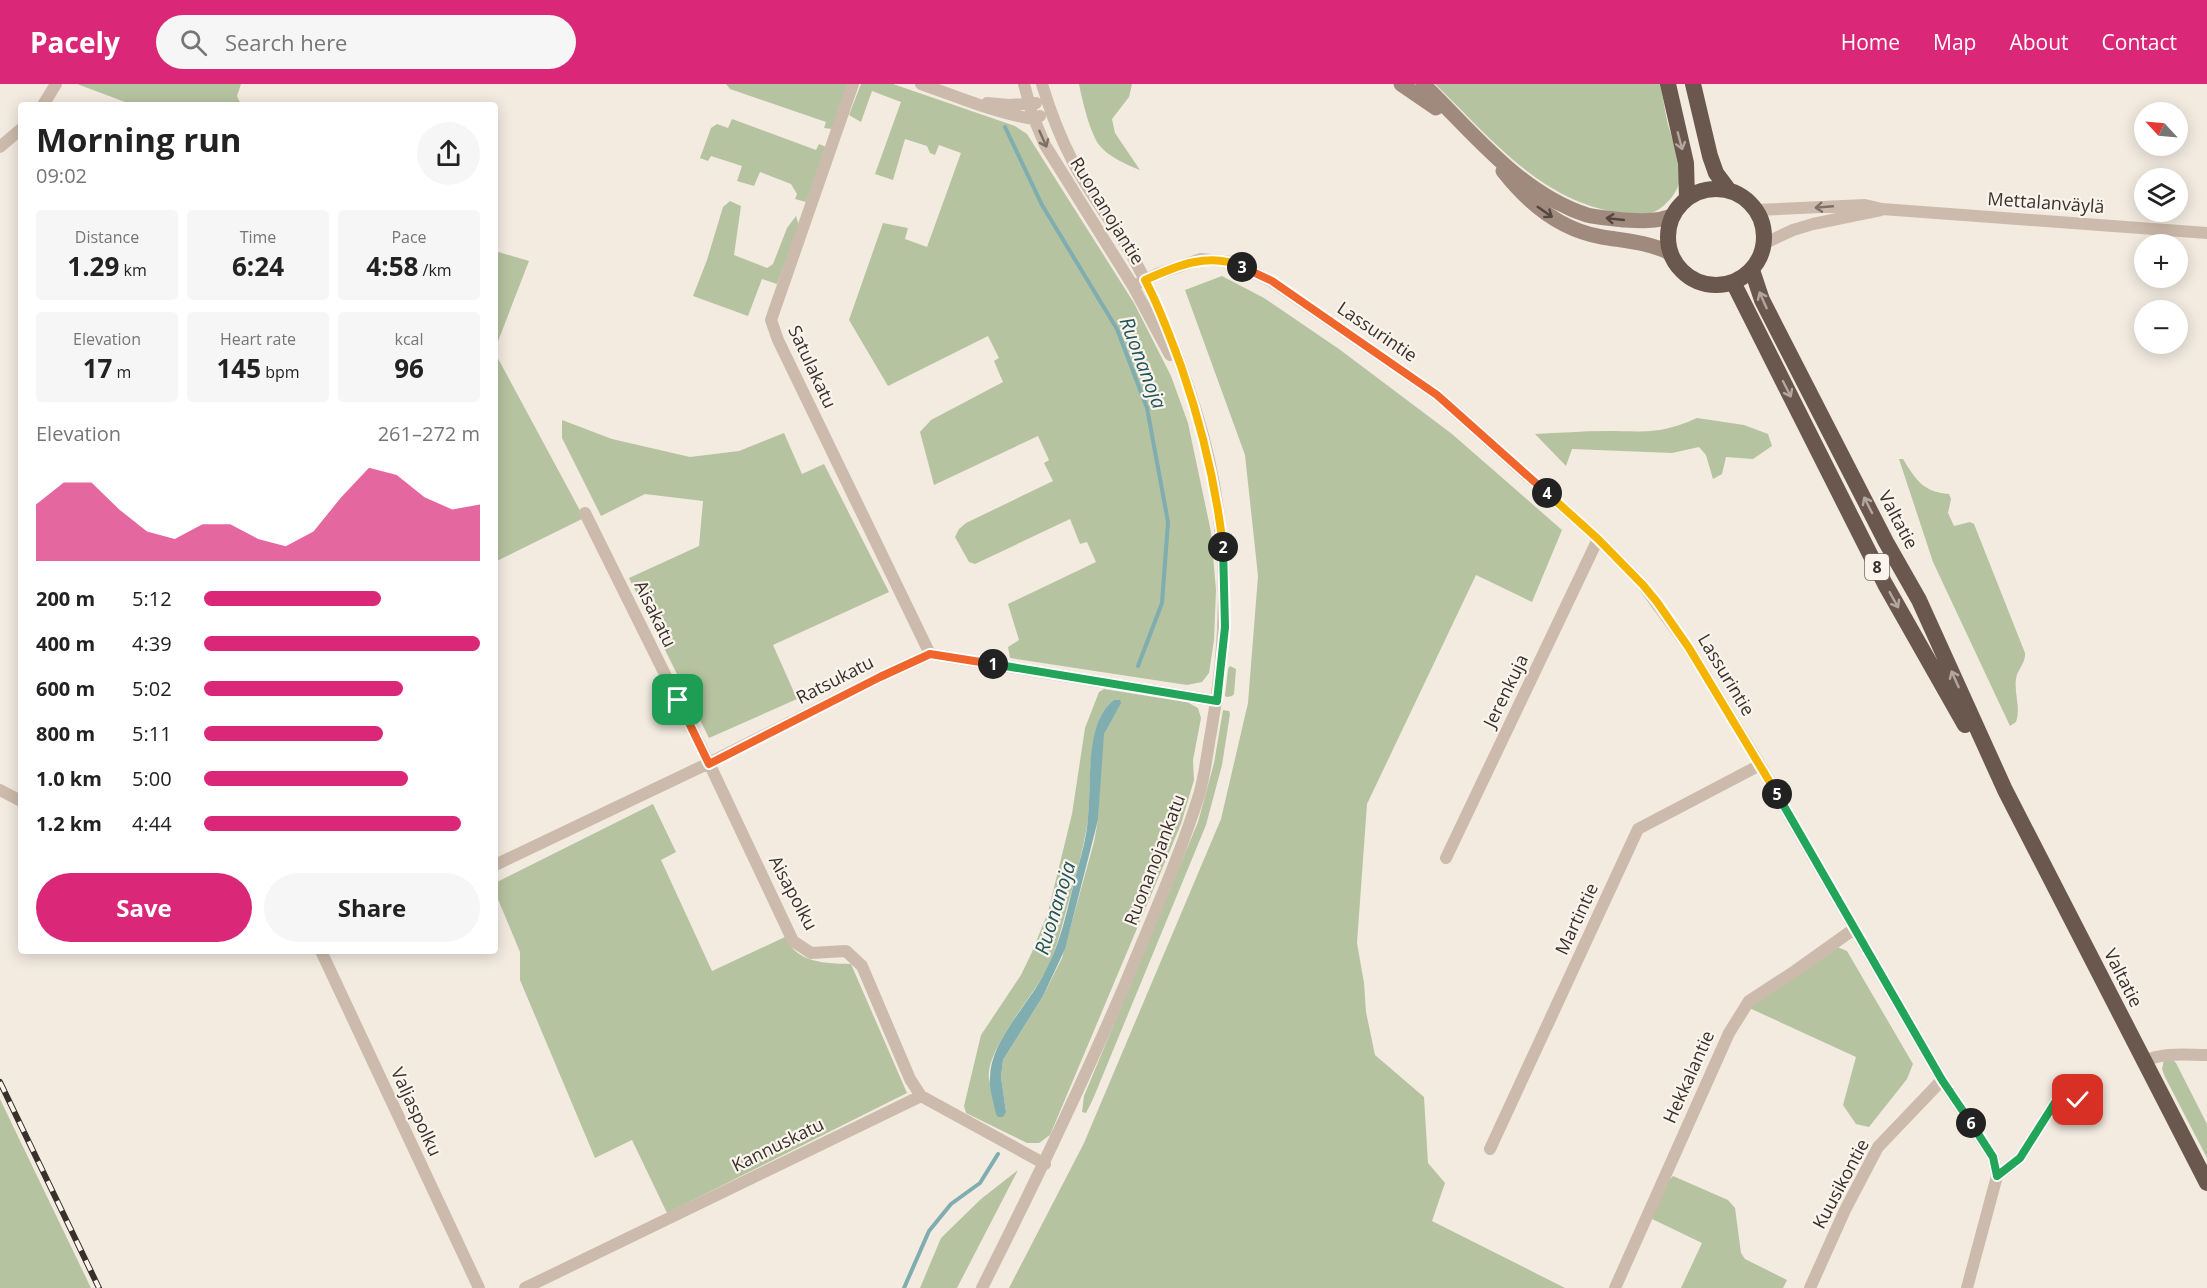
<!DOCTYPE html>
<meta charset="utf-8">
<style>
body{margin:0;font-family:"Open Sans",sans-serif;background:#f6f6f6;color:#222;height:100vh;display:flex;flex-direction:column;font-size:22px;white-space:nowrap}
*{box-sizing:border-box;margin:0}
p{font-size:20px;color:#767676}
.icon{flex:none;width:33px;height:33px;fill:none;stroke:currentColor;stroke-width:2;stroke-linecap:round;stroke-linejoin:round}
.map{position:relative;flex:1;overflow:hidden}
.drawer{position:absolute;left:18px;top:18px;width:480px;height:852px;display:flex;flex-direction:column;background:#fff;border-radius:6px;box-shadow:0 3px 15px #0003}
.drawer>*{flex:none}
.needle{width:39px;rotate:296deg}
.buttons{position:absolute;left:2134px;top:18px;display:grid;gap:12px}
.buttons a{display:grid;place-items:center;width:54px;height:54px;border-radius:50%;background:#fff;box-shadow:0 3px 15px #0003;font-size:30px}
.pin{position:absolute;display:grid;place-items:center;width:51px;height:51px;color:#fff;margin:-26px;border-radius:12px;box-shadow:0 3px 9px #0006}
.km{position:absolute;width:30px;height:30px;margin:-15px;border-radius:50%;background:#222;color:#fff;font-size:16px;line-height:30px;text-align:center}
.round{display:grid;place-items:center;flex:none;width:63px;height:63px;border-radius:32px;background:#f6f6f6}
.head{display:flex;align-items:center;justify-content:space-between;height:102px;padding:0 18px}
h1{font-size:33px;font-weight:700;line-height:45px}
.stats{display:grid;grid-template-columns:repeat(3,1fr);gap:9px;height:102px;padding:6px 18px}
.stats div{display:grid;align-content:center;border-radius:6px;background:#f6f6f6;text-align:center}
.stats b{font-size:26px;font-weight:700}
.stats small{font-size:16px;font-weight:400}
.stats p{font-size:16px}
.chart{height:168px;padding:12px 18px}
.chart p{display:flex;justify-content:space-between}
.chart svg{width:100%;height:108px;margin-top:6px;fill:#db2777;opacity:.7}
.cta{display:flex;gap:12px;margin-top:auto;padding:12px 18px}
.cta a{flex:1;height:69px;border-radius:36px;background:#db2777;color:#fff;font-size:24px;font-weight:700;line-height:69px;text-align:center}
.cta a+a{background:#f6f6f6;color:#222}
ul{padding:0 18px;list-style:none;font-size:20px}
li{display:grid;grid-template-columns:96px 72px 1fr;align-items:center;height:45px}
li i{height:15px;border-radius:8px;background:#db2777}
header{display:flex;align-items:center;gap:36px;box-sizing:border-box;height:84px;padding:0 30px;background:#db2777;color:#fff}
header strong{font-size:28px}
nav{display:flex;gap:33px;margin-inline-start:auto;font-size:21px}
.search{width:420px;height:54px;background:#f6f6f6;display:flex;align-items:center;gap:15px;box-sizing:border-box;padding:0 21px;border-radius:33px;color:#767676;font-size:22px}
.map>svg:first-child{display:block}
.green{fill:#b6c3a0;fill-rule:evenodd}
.water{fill:#7fadb0}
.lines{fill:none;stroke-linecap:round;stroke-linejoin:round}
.stream{stroke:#7fadb0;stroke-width:4}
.minor{stroke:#ccbbac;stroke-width:12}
.secondary{stroke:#a08a7d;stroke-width:15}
.trunk{stroke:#6a584f;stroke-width:16}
.rail-casing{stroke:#3a302b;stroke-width:6}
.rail{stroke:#faf4ed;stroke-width:4;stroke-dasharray:11;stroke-linecap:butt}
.oneway{stroke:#7c6f65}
.oneway2{stroke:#b2a69e}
.oneway3{stroke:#544640}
.split-1-casing{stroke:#fff;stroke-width:12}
.split-2-casing{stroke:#fff;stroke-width:12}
.split-3-casing{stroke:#fff;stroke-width:12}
.split-4-casing{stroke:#fff;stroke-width:12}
.split-5-casing{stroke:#fff;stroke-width:12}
.split-6-casing{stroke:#fff;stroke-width:12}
.split-7-casing{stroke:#fff;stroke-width:12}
.split-1{stroke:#f0652b;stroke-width:8}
.split-2{stroke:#22a559;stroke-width:8}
.split-3{stroke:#f5b400;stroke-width:8}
.split-4{stroke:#f0652b;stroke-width:8}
.split-5{stroke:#f5b400;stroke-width:8}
.split-6{stroke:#22a559;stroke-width:8}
.split-7{stroke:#22a559;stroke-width:8}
.labels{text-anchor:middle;stroke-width:4.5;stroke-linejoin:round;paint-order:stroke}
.shield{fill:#faf4ed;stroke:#746b65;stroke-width:1.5}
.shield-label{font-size:16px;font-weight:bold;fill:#3a302b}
.street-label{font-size:18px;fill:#3a302b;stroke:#faf4ed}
.water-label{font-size:20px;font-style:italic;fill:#20565b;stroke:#faf4ed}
</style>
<header>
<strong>Pacely</strong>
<div class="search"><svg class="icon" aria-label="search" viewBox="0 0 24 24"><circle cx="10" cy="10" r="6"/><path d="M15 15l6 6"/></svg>Search here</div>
<nav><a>Home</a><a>Map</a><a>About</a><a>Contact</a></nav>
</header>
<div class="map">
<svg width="2207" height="1204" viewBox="0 0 2207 1204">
<rect width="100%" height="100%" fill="#f3ebe0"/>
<!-- green -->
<path class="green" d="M 77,0 L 241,0 L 237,12 L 241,21 L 133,21 Z
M 726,0 L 848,0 L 832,45 L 824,44 L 826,38 L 730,5 Z
M 861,0 L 893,0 L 1015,42 L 1027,50 L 1134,219 L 1171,292 L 1188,339 L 1211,448 L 1216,506 L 1214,556 L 1209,589 L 1202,598 L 1187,601 L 1010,574 L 1008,563 L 1019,556 L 1008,520 L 1096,478 L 1087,458 L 1080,460 L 1070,435 L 975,480 L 969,478 L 955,453 L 959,445 L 966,439 L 1053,397 L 1044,379 L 1049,376 L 1038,352 L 934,401 L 920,348 L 931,336 L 1003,298 L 994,277 L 999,274 L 988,252 L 888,302 L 849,236 L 883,139 L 908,144 L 905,155 L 927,163 L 961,69 L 939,61 L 935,71 L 930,69 L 927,62 L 905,55 L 893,96 L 875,90 L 901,18 L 872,7 L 861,38 L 849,31 Z
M 1079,0 L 1132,0 L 1129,13 L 1112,35 L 1115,49 L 1140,86 C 1127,81 1109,73 1100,62 C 1090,50 1082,15 1079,0 Z
M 1435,0 L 1660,0 C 1663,14 1665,27 1668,41 C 1673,58 1681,77 1680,94 C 1679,107 1667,121 1656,127 C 1643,133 1629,131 1616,128 C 1539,116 1488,51 1435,0 Z
M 732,35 L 816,66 L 819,60 L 826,63 L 806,118 L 795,115 L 797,110 L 791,100 L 760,88 L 754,102 L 737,97 L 742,82 L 711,72 L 708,77 L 700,74 L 711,44 L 717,40 L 728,44 Z
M 730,117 L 741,122 L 734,171 L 767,184 L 773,180 L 787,144 L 796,132 L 799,142 L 777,200 L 762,195 L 748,232 L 693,212 L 707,176 L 723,123 Z
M 495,167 L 529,177 L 495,265 Z
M 1222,192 L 1264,214 L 1339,265 L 1452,350 L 1562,446 L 1532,518 L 1476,491 L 1367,720 L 1357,859 L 1364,899 L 1366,928 L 1375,971 L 1424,1013 L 1428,1079 L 1445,1099 L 1432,1137 L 1565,1204 L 1009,1204 L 1084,1059 L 1221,735 L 1248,619 L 1258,492 L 1245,371 L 1185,206 Z
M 495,269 L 584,434 L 495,478 Z
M 1697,334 L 1744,341 L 1768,350 L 1772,362 L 1753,375 L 1726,373 L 1722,390 L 1713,395 L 1706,371 L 1699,363 L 1672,369 L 1572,365 L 1566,382 L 1535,350 C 1559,349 1582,347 1606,347 C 1645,347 1659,351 1697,334 Z
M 562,336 L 612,355 L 690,373 L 739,367 L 784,349 L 802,390 L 824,380 L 889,508 L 773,561 L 797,615 L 709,654 L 629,494 L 699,462 L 703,417 L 645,410 L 601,432 L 562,354 Z
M 1899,375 L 1903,375 C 1916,396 1923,408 1949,410 L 1951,415 L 1948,429 L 1954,442 L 1970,438 L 1974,440 L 2025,569 C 2026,579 2017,586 2016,595 C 2014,610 2021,623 2016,638 L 2010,642 L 1933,478 Z
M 1230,582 L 1236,585 L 1234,610 L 1232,612 L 1227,613 L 1225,612 L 1228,585 Z
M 1104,605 L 1187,618 L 1198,624 L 1201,634 L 1193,676 L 1194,696 L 1181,740 L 1050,1051 L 1039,1059 L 1027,1059 L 966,1029 L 964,1022 L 981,951 L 1021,891 L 1032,868 L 1048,828 L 1072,730 L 1085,644 L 1099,608 ZM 1114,616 L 1102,657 L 1098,736 L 1094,758 L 1062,874 L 1043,912 L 1003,976 L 1001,993 L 1006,1028 C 1001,1019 991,1006 989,995 C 985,967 1032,913 1046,887 C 1055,869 1060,850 1065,831 C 1073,802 1082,772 1087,742 C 1093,707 1083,640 1114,616 Z
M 1223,626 L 1229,627 L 1230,630 L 1222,681 L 1206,741 L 1093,1015 L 1086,1029 L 1082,1028 L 1084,1012 L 1198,738 L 1214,679 Z
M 653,720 L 676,768 L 661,776 L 712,887 L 785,853 C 798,880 825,879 851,880 L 907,1009 L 667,1129 L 632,1056 L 595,1074 L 520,896 L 520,868 L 495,808 L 495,799 Z
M 1835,862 L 1847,867 L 1913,980 L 1907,995 L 1869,1043 L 1856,1040 L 1843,1021 L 1856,973 L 1745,922 Z
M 2164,976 L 2173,976 L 2176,979 L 2207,1040 L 2207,1074 L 2165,993 L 2162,985 Z
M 0,1015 L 91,1204 L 0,1204 Z
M 1018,1086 L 957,1204 L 920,1204 L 941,1154 L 981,1115 Z
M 1673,1092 L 1728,1116 L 1735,1124 L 1741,1169 L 1745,1175 L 1787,1196 L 1783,1204 L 1681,1204 L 1702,1159 L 1648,1133 L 1660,1106 Z"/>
<!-- water -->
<path class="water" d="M 1114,616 L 1120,616 L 1121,619 L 1104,650 L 1098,736 L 1065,865 L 1043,912 L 1003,976 L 1001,993 L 1006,1028 L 1003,1033 L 998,1033 L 996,1030 C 994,1019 989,1006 990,994 C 990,956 1030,920 1046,886 C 1061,858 1067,826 1075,795 C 1080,775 1087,754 1088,733 C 1092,699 1084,639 1114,616 Z"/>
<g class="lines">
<!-- stream -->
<path class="stream" d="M 1005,43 L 1042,121 L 1117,245 L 1147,324 L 1168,438 L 1162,519 L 1138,582
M 904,1204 L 929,1147 L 951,1120 L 980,1099 L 998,1070"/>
<!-- minor -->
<path class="minor" d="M 853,0 L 771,236 L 778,256 L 930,570
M 921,0 C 959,13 994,29 1034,35 L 1040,32
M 1024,0 L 1032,30 L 1045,61 L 1133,202 L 1170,271
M 987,19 L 1009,21 L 1036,19
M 43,21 L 56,0
M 0,63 L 21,45
M 1756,126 L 1865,121 L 1882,125 L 2207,149
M 1765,159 L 1793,146 L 1813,140 L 1881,126
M 1133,202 L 1157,190 L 1201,175 L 1232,178 L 1271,197 L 1437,311 L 1598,455 L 1643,501 L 1689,564 L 1760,681 L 1942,996 L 1993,1073 L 1997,1092
M 585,429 L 709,679 L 793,857 L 811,869 L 846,867 L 862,882 L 910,995 L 921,1012
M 0,706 L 21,717
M 1446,774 L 1598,455
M 495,781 L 709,679 L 880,593 L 930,570 L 1217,617
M 321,867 L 479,1204
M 2144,977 C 2165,968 2184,971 2207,971
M 1490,1065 L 1638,745 L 1760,681
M 525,1204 L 921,1012 L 1045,1080
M 982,1204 C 1034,1101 1083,999 1128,893 C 1152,834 1180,772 1199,711 C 1205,691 1207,669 1211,648 C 1231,540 1229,432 1196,327 C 1180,276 1161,224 1135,177 C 1117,143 1091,113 1073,78 C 1060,53 1050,27 1042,0
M 1615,1204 L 1729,949 L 1749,917 L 1795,887 L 1854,845
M 1810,1204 L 1845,1126 L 1878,1063 L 1942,996
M 1967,1204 L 1997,1092 L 2020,1074 L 2056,1017 L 2078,1016"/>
<!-- secondary -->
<path class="secondary" d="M 1401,0 L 1436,24
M 1423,0 C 1472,47 1519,109 1587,131 C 1598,134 1611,134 1623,136 C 1641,137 1655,138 1672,132
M 1503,87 C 1528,119 1561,146 1602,153 C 1626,157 1648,158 1670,169"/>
<!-- trunk -->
<path class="trunk" d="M 1668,0 L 1686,79 L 1687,114
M 1693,0 L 1710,72 L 1716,89 L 1728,105
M1668 153a48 48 0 1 1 96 0a48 48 0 1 1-96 0Z
M 1752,186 L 1762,216 L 1886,458 L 1919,516 L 2005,706 L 2207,1099
M 1733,198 L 1885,500 L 1965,641"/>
<!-- rail casing -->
<g class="rail-casing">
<path id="rail" d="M 0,998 L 99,1204"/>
</g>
<!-- rail -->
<use href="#rail" class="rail"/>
</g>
<!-- one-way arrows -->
<defs><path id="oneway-shaft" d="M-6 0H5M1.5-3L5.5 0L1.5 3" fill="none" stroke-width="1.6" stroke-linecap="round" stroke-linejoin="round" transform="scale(1.5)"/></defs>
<g class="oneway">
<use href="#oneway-shaft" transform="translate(1043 55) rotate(66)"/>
<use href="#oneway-shaft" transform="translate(1824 123) rotate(175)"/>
</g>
<g class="oneway2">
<use href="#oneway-shaft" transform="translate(1680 57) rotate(75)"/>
<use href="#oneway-shaft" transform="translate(1763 216) rotate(-114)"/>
<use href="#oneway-shaft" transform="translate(1787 305) rotate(63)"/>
<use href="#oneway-shaft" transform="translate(1868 421) rotate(-117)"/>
<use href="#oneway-shaft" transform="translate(1894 516) rotate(61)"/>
<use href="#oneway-shaft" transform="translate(1955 595) rotate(-114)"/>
</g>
<g class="oneway3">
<use href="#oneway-shaft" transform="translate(1545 128) rotate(35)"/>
<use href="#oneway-shaft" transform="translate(1615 135) rotate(-174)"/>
</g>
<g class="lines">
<!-- split-1 casing -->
<g class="split-1-casing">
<path id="split-1" d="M 678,616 L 709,680 L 880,593 L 930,570 L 993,580"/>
</g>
<!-- split-2 casing -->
<g class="split-2-casing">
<path id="split-2" d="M 993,580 L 1217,617 L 1225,543 L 1223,463"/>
</g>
<!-- split-3 casing -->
<g class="split-3-casing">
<path id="split-3" d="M 1223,463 C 1216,401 1202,343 1182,285 C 1171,255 1160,224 1145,196 C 1176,182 1210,167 1242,183"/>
</g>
<!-- split-4 casing -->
<g class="split-4-casing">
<path id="split-4" d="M 1242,183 L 1272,197 L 1437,311 L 1547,409"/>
</g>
<!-- split-5 casing -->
<g class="split-5-casing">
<path id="split-5" d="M 1547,409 L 1598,455 L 1643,501 L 1657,518 L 1689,564 L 1777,710"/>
</g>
<!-- split-6 casing -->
<g class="split-6-casing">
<path id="split-6" d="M 1777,710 L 1942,996 L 1971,1039"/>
</g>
<!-- split-7 casing -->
<g class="split-7-casing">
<path id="split-7" d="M 1971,1039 L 1993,1073 L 1997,1092 L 2020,1074 L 2056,1017 L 2078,1016"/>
</g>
<!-- split-1 -->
<use href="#split-1" class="split-1"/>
<!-- split-2 -->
<use href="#split-2" class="split-2"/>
<!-- split-3 -->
<use href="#split-3" class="split-3"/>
<!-- split-4 -->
<use href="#split-4" class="split-4"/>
<!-- split-5 -->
<use href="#split-5" class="split-5"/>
<!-- split-6 -->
<use href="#split-6" class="split-6"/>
<!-- split-7 -->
<use href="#split-7" class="split-7"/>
</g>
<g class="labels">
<!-- shield labels -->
<rect class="shield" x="1865" y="470" width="24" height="26" rx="4.5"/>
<g class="shield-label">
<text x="1877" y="489">8</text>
</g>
<!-- street labels -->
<g class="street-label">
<text transform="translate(2046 119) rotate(4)" y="6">Mettalanväylä</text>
<text transform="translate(1107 127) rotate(58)" y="6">Ruonanojantie</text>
<text transform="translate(1377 248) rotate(34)" y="6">Lassurintie</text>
<text transform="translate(812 283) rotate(65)" y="6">Satulakatu</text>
<text transform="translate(1898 436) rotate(62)" y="6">Valtatie</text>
<text transform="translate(655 530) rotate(64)" y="6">Aisakatu</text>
<text transform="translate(1726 591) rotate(59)" y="6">Lassurintie</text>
<text transform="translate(835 596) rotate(-27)" y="6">Ratsukatu</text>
<text transform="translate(1506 607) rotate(-64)" y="6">Jerenkuja</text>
<text transform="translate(1155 776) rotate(-69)" y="6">Ruonanojankatu</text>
<text transform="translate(793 809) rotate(62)" y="6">Aisapolku</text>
<text transform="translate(1577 835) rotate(-65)" y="6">Martintie</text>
<text transform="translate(2123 894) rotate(63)" y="6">Valtatie</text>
<text transform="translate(1689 993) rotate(-66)" y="6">Hekkalantie</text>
<text transform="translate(416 1028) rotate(65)" y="6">Valjaspolku</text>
<text transform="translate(778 1061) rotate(-26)" y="6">Kannuskatu</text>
<text transform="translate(1841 1100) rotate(-62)" y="6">Kuusikontie</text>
</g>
<!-- water labels -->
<g class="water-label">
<text transform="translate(1143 279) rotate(69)" y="7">Ruonanoja</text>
<text transform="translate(1055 824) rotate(-73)" y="7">Ruonanoja</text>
</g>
</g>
</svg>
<div class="buttons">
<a><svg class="needle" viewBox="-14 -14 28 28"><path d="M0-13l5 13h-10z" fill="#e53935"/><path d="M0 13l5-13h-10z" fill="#767676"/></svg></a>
<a><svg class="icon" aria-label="layers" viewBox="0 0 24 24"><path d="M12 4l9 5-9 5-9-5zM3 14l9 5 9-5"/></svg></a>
<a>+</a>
<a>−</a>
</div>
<div class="pin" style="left:678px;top:616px;background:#1e9e55"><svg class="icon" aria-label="arrive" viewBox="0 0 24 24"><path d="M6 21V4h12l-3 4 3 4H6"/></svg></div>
<div class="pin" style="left:2078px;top:1016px;background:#d93025"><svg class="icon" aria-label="check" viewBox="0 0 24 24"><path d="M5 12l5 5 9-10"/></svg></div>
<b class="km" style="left:993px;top:580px">1</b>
<b class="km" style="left:1223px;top:463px">2</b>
<b class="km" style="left:1242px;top:183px">3</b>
<b class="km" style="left:1547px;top:409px">4</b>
<b class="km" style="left:1777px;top:710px">5</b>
<b class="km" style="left:1971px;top:1039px">6</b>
<section class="drawer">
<div class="head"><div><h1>Morning run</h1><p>09:02</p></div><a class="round"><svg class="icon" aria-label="share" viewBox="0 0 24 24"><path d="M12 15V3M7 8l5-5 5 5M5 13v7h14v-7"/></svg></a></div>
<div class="stats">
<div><p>Distance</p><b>1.29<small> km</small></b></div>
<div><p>Time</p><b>6:24</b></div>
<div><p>Pace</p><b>4:58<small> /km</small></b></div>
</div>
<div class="stats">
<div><p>Elevation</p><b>17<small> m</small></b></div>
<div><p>Heart rate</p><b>145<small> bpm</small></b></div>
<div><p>kcal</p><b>96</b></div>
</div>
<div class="chart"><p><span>Elevation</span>261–272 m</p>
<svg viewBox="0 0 160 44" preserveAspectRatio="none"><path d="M0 44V21L10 12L20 12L30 23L40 32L50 35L60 29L70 29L80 35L90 38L100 32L110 18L120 6L130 9L140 18L150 23L160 21V44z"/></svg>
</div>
<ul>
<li><b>200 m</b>5:12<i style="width:64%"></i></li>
<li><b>400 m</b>4:39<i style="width:100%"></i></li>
<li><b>600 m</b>5:02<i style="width:72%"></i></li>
<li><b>800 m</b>5:11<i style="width:65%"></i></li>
<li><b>1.0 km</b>5:00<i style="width:74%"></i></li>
<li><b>1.2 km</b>4:44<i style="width:93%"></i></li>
</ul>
<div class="cta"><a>Save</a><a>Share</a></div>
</section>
</div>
